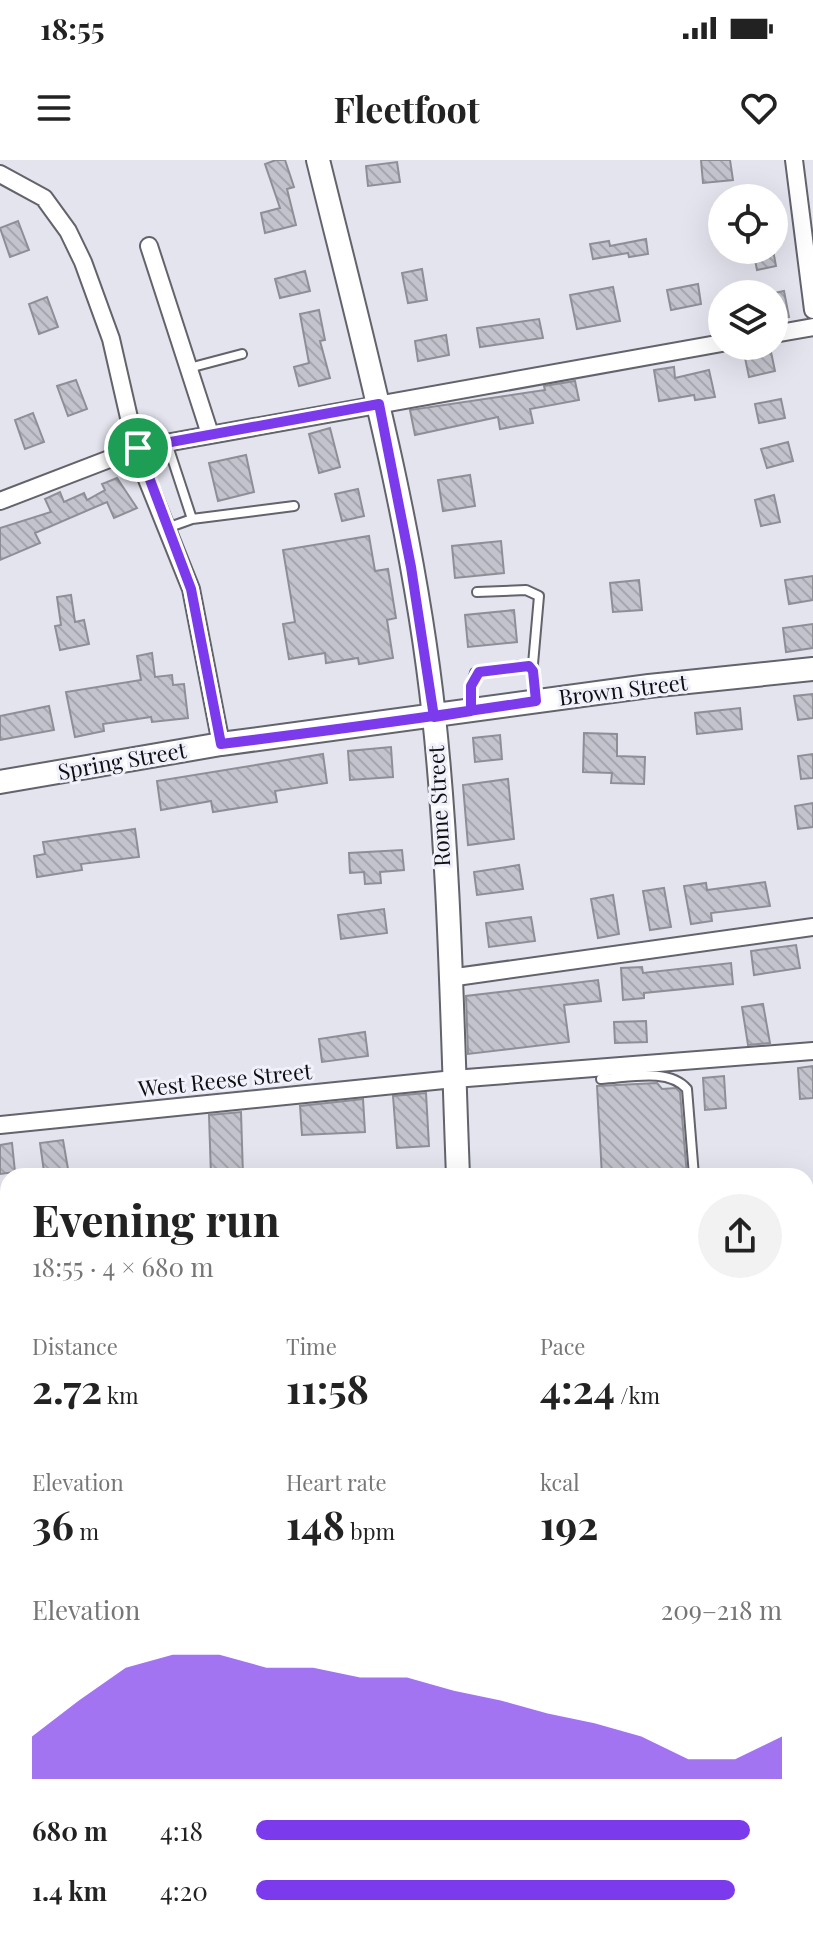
<!DOCTYPE html>
<meta charset="utf-8">
<style>
body{margin:0;font-family:"Playfair Display",serif;background:#f2f2f2;color:#222;height:100vh;display:flex;flex-direction:column;font-size:30px;white-space:nowrap}
*{box-sizing:border-box;margin:0}
p{font-size:26px;color:#767676}
.icon{flex:none;width:44px;height:44px;fill:none;stroke:currentColor;stroke-width:2;stroke-linecap:round;stroke-linejoin:round}
.map{position:relative;flex:1;overflow:hidden}
.details{position:absolute;left:0px;top:1008px;width:814px;height:770px;display:flex;flex-direction:column;background:#fff;border-radius:24px 24px 0 0;box-shadow:0 8px 32px #0002}
.details>*{flex:none}
.buttons{position:absolute;left:708px;top:24px;display:grid;gap:16px}
.buttons a{display:grid;place-items:center;width:80px;height:80px;border-radius:50%;background:#fff;box-shadow:0 8px 32px #0002;font-size:40px}
.pin{position:absolute;display:grid;place-items:center;width:68px;height:68px;color:#fff;margin:-34px;border:4px solid #fff;border-radius:50%;box-shadow:0 2px 8px #0007}
.round{display:grid;place-items:center;flex:none;width:84px;height:84px;border-radius:42px;background:#f2f2f2}
.headline{display:flex;align-items:center;justify-content:space-between;height:136px;padding:0 32px}
h1{font-size:44px;font-weight:700;line-height:60px}
.figures{display:grid;grid-template-columns:repeat(3,1fr);gap:12px;height:136px;padding:8px 32px}
.figures div{display:grid;align-content:center}
.figures b{font-size:40px;font-weight:700}
.figures small{font-size:22px;font-weight:400}
.figures p{font-size:22px}
.chart{height:224px;padding:16px 32px}
.chart p{display:flex;justify-content:space-between}
.chart svg{width:100%;height:144px;margin-top:8px;fill:#7c3aed;opacity:.7}
ul{padding:0 32px;list-style:none;font-size:26px}
li{display:grid;grid-template-columns:128px 96px 1fr;align-items:center;height:60px}
li i{height:20px;border-radius:10px;background:#7c3aed}
.status{display:flex;justify-content:space-between;align-items:center;height:56px;padding:0 40px;background:#fff;direction:ltr}
.status svg{height:22px;fill:currentColor}
header{display:flex;justify-content:space-between;align-items:center;height:104px;padding:0 32px;background:#fff;font-size:36px;font-weight:700}
.map>svg:first-child{display:block}
.building{fill:url(#building-back-hatch);stroke:#8e8e97;stroke-width:2}
.lines{fill:none;stroke-linecap:round;stroke-linejoin:round}
.lane-casing{stroke:#62636b;stroke-width:12}
.street-casing{stroke:#62636b;stroke-width:20}
.secondary-casing{stroke:#62636b;stroke-width:26}
.path{stroke:#97979f;stroke-width:2;stroke-dasharray:2 6;stroke-linecap:butt}
.lane{stroke:#fff;stroke-width:8}
.street{stroke:#fff;stroke-width:16}
.secondary{stroke:#fff;stroke-width:22}
.route-casing{stroke:#fff;stroke-width:16}
.route{stroke:#7c3aed;stroke-width:10}
.labels{text-anchor:middle;stroke-width:6;stroke-linejoin:round;paint-order:stroke}
.street-label{font-size:22px;fill:#0f0f12;stroke:#f0f1fb}
</style>
<div class="status"><b>18:55</b><svg viewBox="0 0 49 12"><path d="M0 12V9h3v3zM5 12V6h3v6zM10 12V3h3v9zM15 12V0h3v12zM26 1h20v11H26zM47 4h2v5h-2z"/></svg></div>
<header><svg class="icon" aria-label="menu" viewBox="0 0 24 24"><path d="M4 6h16M4 12h16M4 18h16"/></svg>Fleetfoot<svg class="icon" aria-label="heart" viewBox="0 0 24 24"><path d="M12 20l-8-8c-3-5 5-10 8-4 3-6 11-1 8 4z"/></svg></header>
<div class="map">
<svg width="813" height="1777" viewBox="0 0 813 1777">
<defs>
<pattern id="building-back-hatch" width="6" height="6" patternUnits="userSpaceOnUse" patternTransform="scale(2)"><rect width="6" height="6" fill="#c2c3cc"/><path d="M-1 5l2 2M0 0l6 6M5-1l2 2" fill="none" stroke="#a6a6ae"/></pattern>
</defs>
<rect width="100%" height="100%" fill="#e3e4ee"/>
<!-- building -->
<path class="building" d="M 276,0 L 285,0 L 294,27 L 287,29 L 296,65 L 265,73 L 261,53 L 280,48 L 265,4 Z
M 701,0 L 730,0 L 733,20 L 703,23 Z
M 397,2 L 400,22 L 368,26 L 366,6 Z
M 18,61 L 29,90 L 10,97 L 0,68 Z
M 646,79 L 648,94 L 629,97 L 628,93 L 593,99 L 590,84 L 609,81 L 610,86 Z
M 753,90 L 773,90 L 776,106 L 757,110 Z
M 422,109 L 427,140 L 408,143 L 402,113 Z
M 305,111 L 310,131 L 280,138 L 275,119 Z
M 698,124 L 701,144 L 671,150 L 667,130 Z
M 613,127 L 620,161 L 577,169 L 570,135 Z
M 784,131 L 789,157 L 774,160 L 774,133 Z
M 47,137 L 58,167 L 39,174 L 29,144 Z
M 319,150 L 325,180 L 320,181 L 330,218 L 299,226 L 294,207 L 309,203 L 300,154 Z
M 539,159 L 543,178 L 480,187 L 477,168 Z
M 446,175 L 449,195 L 418,201 L 415,181 Z
M 771,192 L 775,211 L 749,217 L 745,198 Z
M 674,207 L 675,218 L 709,210 L 715,237 L 695,240 L 694,235 L 659,241 L 654,210 Z
M 76,220 L 87,249 L 68,256 L 57,226 Z
M 575,221 L 579,240 L 530,249 L 533,263 L 500,269 L 498,257 L 415,275 L 410,250 L 545,230 L 544,226 Z
M 781,239 L 785,258 L 759,263 L 755,244 Z
M 33,253 L 44,282 L 25,289 L 15,260 Z
M 330,268 L 340,307 L 319,313 L 309,274 Z
M 788,282 L 793,301 L 767,308 L 761,289 Z
M 246,295 L 254,332 L 218,341 L 209,303 Z
M 470,315 L 475,346 L 443,351 L 438,320 Z
M 117,318 L 137,348 L 114,358 L 107,342 L 35,373 L 40,383 L 0,400 L 0,368 L 51,352 L 45,339 L 60,332 L 64,342 L 84,333 L 87,340 L 105,330 L 102,324 Z
M 358,329 L 364,356 L 342,361 L 335,334 Z
M 774,335 L 780,362 L 761,366 L 755,340 Z
M 369,376 L 375,411 L 388,409 L 396,458 L 387,460 L 393,498 L 359,504 L 358,498 L 326,503 L 325,493 L 289,499 L 283,464 L 295,462 L 283,390 Z
M 501,381 L 504,413 L 455,418 L 452,386 Z
M 813,416 L 813,440 L 789,444 L 785,420 Z
M 639,420 L 642,450 L 613,452 L 610,423 Z
M 71,435 L 75,462 L 84,460 L 89,484 L 60,490 L 55,466 L 61,465 L 57,437 Z
M 514,450 L 517,482 L 468,487 L 465,455 Z
M 813,464 L 813,488 L 786,492 L 783,468 Z
M 152,493 L 155,517 L 172,515 L 173,525 L 184,524 L 188,558 L 152,562 L 151,557 L 103,564 L 104,571 L 75,577 L 66,532 L 141,520 L 137,496 Z
M 813,534 L 813,558 L 798,560 L 794,536 Z
M 49,546 L 54,570 L 0,580 L 0,556 Z
M 740,548 L 742,569 L 697,574 L 695,553 Z
M 584,573 L 617,574 L 617,596 L 645,597 L 644,624 L 611,623 L 612,613 L 583,612 Z
M 500,575 L 502,599 L 475,602 L 473,578 Z
M 391,587 L 393,617 L 350,620 L 348,591 Z
M 323,594 L 327,623 L 275,631 L 277,642 L 213,652 L 211,641 L 161,650 L 157,621 Z
M 813,594 L 813,618 L 801,619 L 798,596 Z
M 508,619 L 514,679 L 468,685 L 463,625 Z
M 813,643 L 813,667 L 798,669 L 795,646 Z
M 135,669 L 139,697 L 81,704 L 82,710 L 37,717 L 34,696 L 45,694 L 43,682 Z
M 402,690 L 404,710 L 380,712 L 381,723 L 365,724 L 364,712 L 350,713 L 349,693 Z
M 519,705 L 523,729 L 477,735 L 474,712 Z
M 765,722 L 770,746 L 711,753 L 712,761 L 691,764 L 684,726 L 706,723 L 707,730 Z
M 664,728 L 671,767 L 650,770 L 643,731 Z
M 613,735 L 619,774 L 598,778 L 591,739 Z
M 384,749 L 387,773 L 341,779 L 338,755 Z
M 531,757 L 535,781 L 489,787 L 486,763 Z
M 796,785 L 800,808 L 754,815 L 751,791 Z
M 731,803 L 733,824 L 644,833 L 644,838 L 623,840 L 621,808 L 642,807 L 643,813 Z
M 598,820 L 601,841 L 564,845 L 569,882 L 468,894 L 466,836 Z
M 763,844 L 770,883 L 748,885 L 742,847 Z
M 646,861 L 647,882 L 615,883 L 614,862 Z
M 365,872 L 368,896 L 322,902 L 319,879 Z
M 813,906 L 813,938 L 800,939 L 798,908 Z
M 724,916 L 726,948 L 705,950 L 703,918 Z
M 657,923 L 662,929 L 676,928 L 680,932 L 687,1016 L 602,1016 L 597,926 Z
M 426,933 L 429,986 L 397,988 L 393,936 Z
M 363,939 L 365,972 L 302,975 L 300,946 Z
M 241,952 L 243,1016 L 211,1016 L 209,955 Z
M 63,980 L 68,1009 L 44,1012 L 40,983 Z
M 12,983 L 15,1012 L 0,1014 L 0,985 Z"/>
<g class="lines">
<!-- lane casing -->
<g class="lane-casing">
<path id="lane" d="M 189,208 L 242,194
M 167,283 L 192,359 L 167,368
M 192,359 L 294,346
M 477,432 L 526,430 L 539,436 L 533,504 L 536,540
M 471,550 L 471,526 L 475,513 L 521,505 L 533,511
M 601,919 C 627,918 668,907 687,929 L 694,1016
M 0,1665 L 8,1672
M 0,1761 L 8,1761
M 19,1770 L 20,1777
M 111,1770 L 119,1777
M 295,1770 L 295,1777
M 327,1770 L 327,1777
M 400,1770 L 401,1777"/>
</g>
<!-- street casing -->
<g class="street-casing">
<path id="street" d="M 794,0 L 813,150
M 0,14 L 44,38 L 68,71 L 83,102 L 111,179 L 138,297 L 191,429 L 221,584
M 149,86 L 210,274
M 774,174 L 813,167
M 0,341 L 138,288 L 722,183
M 449,818 L 813,767
M 0,965 L 454,919 L 813,891
M 806,1106 L 813,1106
M 0,1311 L 8,1311
M 806,1359 L 813,1358
M 0,1377 L 8,1445
M 806,1487 L 813,1592
M 51,1770 L 52,1777
M 715,1770 L 715,1777"/>
</g>
<!-- secondary casing -->
<g class="secondary-casing">
<path id="secondary" d="M 318,0 C 363,183 414,368 434,557 C 450,707 452,864 458,1016
M 0,622 L 221,584 L 649,526 L 813,509
M 806,1588 L 813,1587
M 0,1642 L 8,1642
M 504,1770 L 505,1777
M 164,1777 L 170,1770"/>
</g>
<!-- path -->
<path class="path" d="M 619,1770 L 623,1777"/>
<!-- lane -->
<use href="#lane" class="lane"/>
<!-- street -->
<use href="#street" class="street"/>
<!-- secondary -->
<use href="#secondary" class="secondary"/>
</g>
<g class="lines">
<!-- route casing -->
<g class="route-casing">
<path id="route" d="M 138,288 L 191,429 L 221,584 C 326,571 431,557 536,541 L 533,511 L 529,506 L 479,512 L 471,526 L 471,551 L 434,557 L 411,407 L 379,244 L 138,288"/>
</g>
<!-- route -->
<use href="#route" class="route"/>
</g>
<g class="labels">
<!-- street labels -->
<g class="street-label">
<text transform="translate(623 530) rotate(-7)" y="8">Brown Street</text>
<text transform="translate(122 601) rotate(-10)" y="8">Spring Street</text>
<text transform="translate(439 646) rotate(-93)" y="8">Rome Street</text>
<text transform="translate(225 920) rotate(-6)" y="8">West Reese Street</text>
</g>
</g>
</svg>
<div class="buttons">
<a><svg class="icon" aria-label="locate" viewBox="0 0 24 24"><circle cx="12" cy="12" r="6"/><path d="M12 2v4M12 18v4M2 12h4M18 12h4"/></svg></a>
<a><svg class="icon" aria-label="layers" viewBox="0 0 24 24"><path d="M12 4l9 5-9 5-9-5zM3 14l9 5 9-5"/></svg></a>
</div>
<div class="pin" style="left:138px;top:288px;background:#1e9e55"><svg class="icon" aria-label="arrive" viewBox="0 0 24 24"><path d="M6 21V4h12l-3 4 3 4H6"/></svg></div>
<section class="details">
<div class="headline"><div><h1>Evening run</h1><p>18:55 · 4 × 680 m</p></div><a class="round"><svg class="icon" aria-label="share" viewBox="0 0 24 24"><path d="M12 15V3M7 8l5-5 5 5M5 13v7h14v-7"/></svg></a></div>
<div class="figures">
<div><p>Distance</p><b>2.72<small> km</small></b></div>
<div><p>Time</p><b>11:58</b></div>
<div><p>Pace</p><b>4:24<small> /km</small></b></div>
</div>
<div class="figures">
<div><p>Elevation</p><b>36<small> m</small></b></div>
<div><p>Heart rate</p><b>148<small> bpm</small></b></div>
<div><p>kcal</p><b>192</b></div>
</div>
<div class="chart"><p><span>Elevation</span>209–218 m</p>
<svg viewBox="0 0 160 44" preserveAspectRatio="none"><path d="M0 44V31L10 20L20 10L30 6L40 6L50 10L60 10L70 13L80 13L90 17L100 20L110 24L120 27L130 31L140 38L150 38L160 31V44z"/></svg>
</div>
<ul>
<li><b>680 m</b>4:18<i style="width:94%"></i></li>
<li><b>1.4 km</b>4:20<i style="width:91%"></i></li>
</ul>
</section>
</div>
